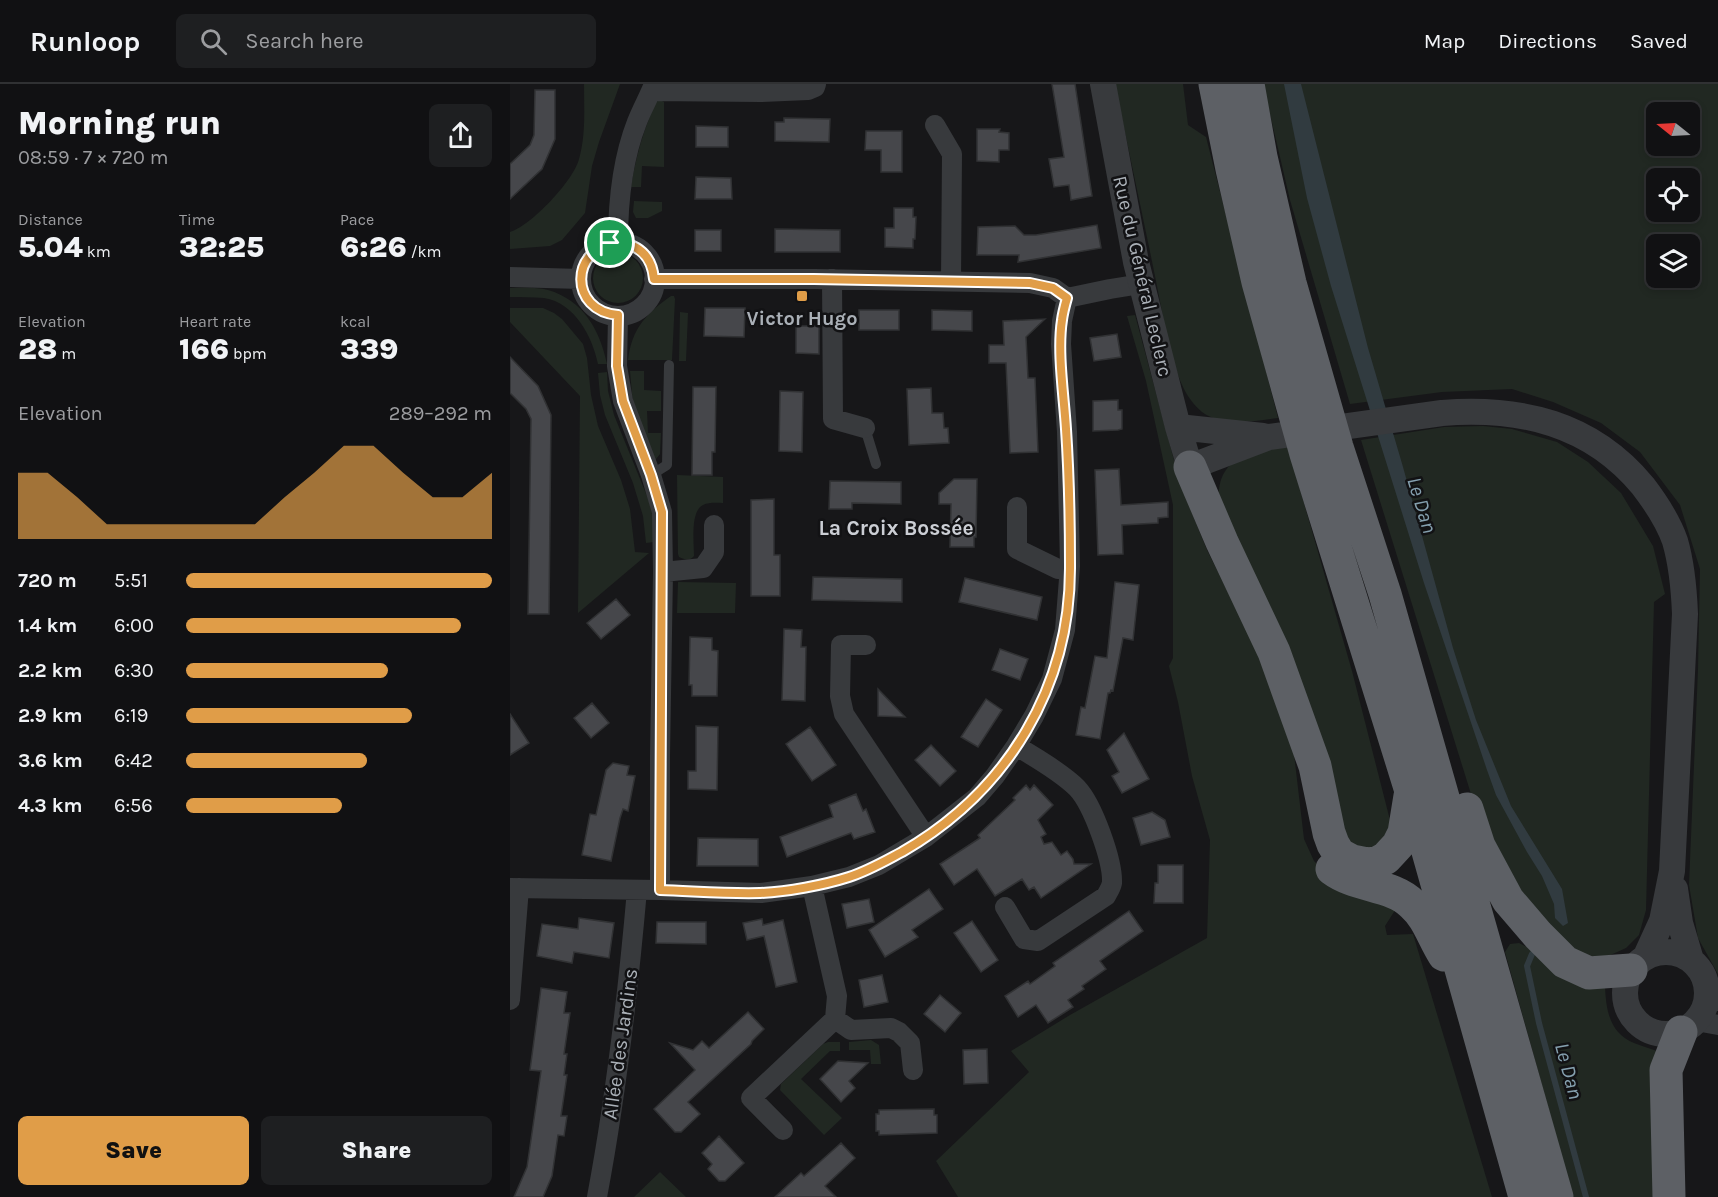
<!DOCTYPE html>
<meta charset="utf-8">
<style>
body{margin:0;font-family:Karla,sans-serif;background:#1e1f21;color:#f1f3f6;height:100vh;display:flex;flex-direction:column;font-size:22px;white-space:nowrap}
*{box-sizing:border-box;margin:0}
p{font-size:20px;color:#9c9da0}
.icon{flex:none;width:33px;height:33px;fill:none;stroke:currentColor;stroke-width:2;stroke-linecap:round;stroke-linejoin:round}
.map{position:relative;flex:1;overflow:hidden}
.drawer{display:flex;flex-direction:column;background:#111113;width:510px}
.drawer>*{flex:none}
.needle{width:39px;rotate:288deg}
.tools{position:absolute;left:1136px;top:18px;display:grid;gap:12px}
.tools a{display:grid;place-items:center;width:54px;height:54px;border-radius:9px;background:#111113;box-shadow:0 3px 9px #0003,0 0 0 2px #303133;font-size:30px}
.pin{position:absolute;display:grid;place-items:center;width:51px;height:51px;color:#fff;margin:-26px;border:3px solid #fff;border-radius:50%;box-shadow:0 2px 6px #0007}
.round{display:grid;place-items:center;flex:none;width:63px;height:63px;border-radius:9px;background:#1e1f21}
.headline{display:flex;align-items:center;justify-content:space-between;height:102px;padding:0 18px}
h1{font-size:33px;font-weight:800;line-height:45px}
.stats{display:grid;grid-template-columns:repeat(3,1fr);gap:9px;height:102px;padding:6px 18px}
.stats div{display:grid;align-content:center}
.stats b{font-size:30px;font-weight:800}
.stats small{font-size:16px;font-weight:400}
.stats p{font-size:16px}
.chart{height:168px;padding:12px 18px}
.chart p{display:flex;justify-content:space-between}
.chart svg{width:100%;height:108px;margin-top:6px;fill:#e09d48;opacity:.7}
.cta{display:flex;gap:12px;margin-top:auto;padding:12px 18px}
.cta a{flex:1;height:69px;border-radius:9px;background:#e09d48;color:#111;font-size:24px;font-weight:800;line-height:69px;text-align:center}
.cta a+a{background:#1e1f21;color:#f1f3f6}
ul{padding:0 18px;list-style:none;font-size:20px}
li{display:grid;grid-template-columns:96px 72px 1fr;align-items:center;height:45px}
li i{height:15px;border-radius:8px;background:#e09d48}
header{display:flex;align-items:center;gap:36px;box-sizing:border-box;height:84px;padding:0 30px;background:#111113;border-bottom:2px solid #303133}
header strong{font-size:28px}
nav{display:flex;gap:33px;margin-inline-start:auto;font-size:21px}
.search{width:420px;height:54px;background:#1e1f21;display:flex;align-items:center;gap:15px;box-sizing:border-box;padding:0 21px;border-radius:9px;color:#9c9da0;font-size:22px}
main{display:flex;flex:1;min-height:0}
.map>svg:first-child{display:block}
.green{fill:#212822;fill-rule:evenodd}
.water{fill:#313b40}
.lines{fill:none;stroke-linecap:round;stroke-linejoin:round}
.stream{stroke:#313b40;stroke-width:6}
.building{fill:#46474b;stroke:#313234;stroke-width:1.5}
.service{stroke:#383a3d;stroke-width:10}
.minor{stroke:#383a3d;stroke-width:20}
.tertiary{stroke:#383a3d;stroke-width:26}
.trunk{stroke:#5d6065;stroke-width:33}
.route-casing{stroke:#fff;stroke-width:12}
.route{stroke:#e09d48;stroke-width:8}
.poi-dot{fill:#e09d48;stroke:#121214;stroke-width:2}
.labels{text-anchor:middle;stroke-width:5;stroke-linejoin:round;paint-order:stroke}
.street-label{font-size:20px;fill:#aab0b7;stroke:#121214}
.poi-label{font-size:20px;font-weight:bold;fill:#aab0b7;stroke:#121214}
.water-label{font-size:21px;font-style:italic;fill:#85a0af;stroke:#121214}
.neighbourhood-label{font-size:21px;font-weight:bold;fill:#cbced4;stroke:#121214}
</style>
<header>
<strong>Runloop</strong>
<div class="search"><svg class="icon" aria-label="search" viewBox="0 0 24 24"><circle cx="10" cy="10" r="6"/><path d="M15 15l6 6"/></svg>Search here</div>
<nav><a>Map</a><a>Directions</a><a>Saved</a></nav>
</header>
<main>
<section class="drawer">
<div class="headline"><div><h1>Morning run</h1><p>08:59 · 7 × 720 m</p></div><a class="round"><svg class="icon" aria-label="share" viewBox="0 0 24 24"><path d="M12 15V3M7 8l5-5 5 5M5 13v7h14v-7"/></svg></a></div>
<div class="stats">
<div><p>Distance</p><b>5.04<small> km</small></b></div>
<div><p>Time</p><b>32:25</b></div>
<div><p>Pace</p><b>6:26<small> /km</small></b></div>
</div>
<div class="stats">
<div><p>Elevation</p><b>28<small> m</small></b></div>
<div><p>Heart rate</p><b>166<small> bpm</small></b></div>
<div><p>kcal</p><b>339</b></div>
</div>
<div class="chart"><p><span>Elevation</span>289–292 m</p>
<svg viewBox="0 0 160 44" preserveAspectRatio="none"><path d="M0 44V17L10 17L20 27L30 38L40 38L50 38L60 38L70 38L80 38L90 27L100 17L110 6L120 6L130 17L140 27L150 27L160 17V44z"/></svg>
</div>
<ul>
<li><b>720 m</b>5:51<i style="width:100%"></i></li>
<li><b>1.4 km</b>6:00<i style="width:90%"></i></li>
<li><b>2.2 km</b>6:30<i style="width:66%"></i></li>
<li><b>2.9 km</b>6:19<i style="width:74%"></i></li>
<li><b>3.6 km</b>6:42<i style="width:59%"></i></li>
<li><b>4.3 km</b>6:56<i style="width:51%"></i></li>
</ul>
<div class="cta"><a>Save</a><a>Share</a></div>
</section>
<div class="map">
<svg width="1208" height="1113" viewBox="0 0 1208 1113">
<rect width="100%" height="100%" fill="#171719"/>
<!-- green -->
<path class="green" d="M 74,0 L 110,0 L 89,58 L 82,82 L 75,129 L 52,156 L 40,162 L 0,165 L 0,148 C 21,142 64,96 69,75 C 76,51 74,24 74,0 Z
M 605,0 L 673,0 L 678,41 L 696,53 L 768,334 C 743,337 714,344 692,328 C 684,321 677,312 673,303 C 659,272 652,226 645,192 C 632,128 618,64 605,0 Z
M 753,0 L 1208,0 L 1208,890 L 1188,854 L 1179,801 L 1188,585 L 1190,485 L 1170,421 L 1130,368 L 1091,339 L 1043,318 L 1002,305 L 932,308 L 840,320 L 780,116 ZM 1146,28 L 1179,28 L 1179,62 L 1146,62 ZM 1146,94 L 1179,94 L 1179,128 L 1146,128 ZM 1146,160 L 1179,160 L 1179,194 L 1146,194 Z
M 150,16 L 154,18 L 154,83 L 132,82 L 131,103 L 121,103 C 126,72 133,47 146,18 Z
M 124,117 L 152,118 L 152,127 L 138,134 L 126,134 L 123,128 Z
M83 194a25 25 0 1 1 50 0a25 25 0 1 1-50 0Z
M 0,204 C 13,204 26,203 38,206 C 73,216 90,246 97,280 L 88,280 C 82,252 65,219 34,214 C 23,213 11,213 0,213 Z
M 161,212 L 164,212 L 165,215 L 162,276 L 118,276 C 122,244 136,230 161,212 Z
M 0,224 L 33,224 L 44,229 L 52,235 L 73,260 L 77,274 L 81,311 L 88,342 L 111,396 L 120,425 L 125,468 L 139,469 L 68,529 L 70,312 L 0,238 Z
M 170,228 L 178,229 L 176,277 L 169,277 Z
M 625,231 L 671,402 L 697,466 L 755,582 L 782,653 L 794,755 L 804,777 L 819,792 L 889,820 L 875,842 L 877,851 L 903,850 L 982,1113 L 448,1113 L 426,1077 L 519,988 L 501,967 L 560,931 L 697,854 L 700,756 L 682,692 L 668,618 L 659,582 L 663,574 L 663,421 L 636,297 L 617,232 Z
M 120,287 L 134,287 L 134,306 L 151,307 L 151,327 L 137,327 L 138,349 L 151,349 L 150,370 L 146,375 L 143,375 L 123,321 Z
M 97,288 L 98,307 L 104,331 L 139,417 L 143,432 L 144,458 L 136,459 L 133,432 L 123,399 L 95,331 L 90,311 L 88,289 Z
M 973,342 L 1002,345 L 1047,358 L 1078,378 L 1111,409 L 1143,462 L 1155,510 L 1144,518 L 1136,826 L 1129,851 L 1116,864 L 1096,873 L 1082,874 L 1061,867 L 1007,802 L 961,710 L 851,356 L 934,343 Z
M 778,363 L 842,587 L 881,740 L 878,753 L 855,768 L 835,757 L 709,420 C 705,372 740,368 778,363 Z
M 167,391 L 213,393 L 213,419 C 207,419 199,418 193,421 C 180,427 184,459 184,472 C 180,477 175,476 169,473 L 168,470 Z
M 168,498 L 226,499 L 225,529 L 167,529 Z
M 1009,859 L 1095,902 C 1096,925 1099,949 1124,959 C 1131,962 1139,964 1147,967 L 1147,1113 L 1063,1113 L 995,868 L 1000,860 Z
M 361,956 L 369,961 L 371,980 L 361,980 L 360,966 L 339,966 L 339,958 Z
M 318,958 L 330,958 L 330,967 L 320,967 L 291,995 L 332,1034 L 314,1051 L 270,1006 L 271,1000 L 313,960 Z
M 150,1088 L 176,1113 L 124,1113 Z"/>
<!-- water -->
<path class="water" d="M 774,0 L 791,0 L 858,264 L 893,383 L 943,564 L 966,636 L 1001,722 L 1052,805 L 1058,839 L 1053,842 L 1045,834 L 1044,820 L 1032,792 L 1017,768 L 986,711 L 977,686 L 914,499 L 821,202 L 797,114 Z"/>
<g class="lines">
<!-- stream -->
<path class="stream" d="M 1022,870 L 1017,882 L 1029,939 L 1076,1113"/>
</g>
<!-- building -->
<path class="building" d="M 542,0 L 565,0 L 582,112 L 561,116 L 559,101 L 544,103 L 539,75 L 554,73 Z
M 25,6 L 45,6 L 45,55 L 32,85 L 0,115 L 0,80 L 20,61 L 24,51 Z
M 274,34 L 320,35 L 319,58 L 265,57 L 265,38 L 274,38 Z
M 186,42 L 218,43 L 218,63 L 186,63 Z
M 467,45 L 490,45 L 489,48 L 499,49 L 499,66 L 489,66 L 489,78 L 467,77 Z
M 356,47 L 392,47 L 392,88 L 371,88 L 371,66 L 355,66 Z
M 186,93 L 221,94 L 222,115 L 185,115 Z
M 384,124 L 403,124 L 403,133 L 406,133 L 405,155 L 403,155 L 403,164 L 375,163 L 375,144 L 384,144 Z
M 587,141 L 591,164 L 508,178 L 509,171 L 467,171 L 468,143 L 505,142 L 514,151 L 526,151 Z
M 265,145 L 330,146 L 330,168 L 265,168 Z
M 185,146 L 211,146 L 211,167 L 185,167 Z
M 195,224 L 235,224 L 234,253 L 194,252 Z
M 349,226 L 389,226 L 389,246 L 349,246 Z
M 422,226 L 462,227 L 462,247 L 422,246 Z
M 535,235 L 516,253 L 518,294 L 525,294 L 528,368 L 500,369 L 496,279 L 479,279 L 479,261 L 494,261 L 493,237 Z
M 286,242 L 309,242 L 309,270 L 286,269 Z
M 607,250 L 611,273 L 584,277 L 580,254 Z
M 0,273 L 28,302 L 41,331 L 39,530 L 18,530 L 21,335 L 16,325 L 0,309 Z
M 183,303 L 206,303 L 205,368 L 202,368 L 202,391 L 182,391 Z
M 421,304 L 422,329 L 433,329 L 434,344 L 438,344 L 439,359 L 399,361 L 397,305 Z
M 270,307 L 293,308 L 292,368 L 269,367 Z
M 608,316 L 608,326 L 612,326 L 612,345 L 608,346 L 583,347 L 583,317 Z
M 609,385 L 611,421 L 658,418 L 658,433 L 648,434 L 648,439 L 612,441 L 613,470 L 588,471 L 585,386 Z
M 444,395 L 467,395 L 466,453 L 464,453 L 464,463 L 440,463 L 441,420 L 429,420 L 429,409 Z
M 320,397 L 391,398 L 391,420 L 342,419 L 342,425 L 319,425 Z
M 264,415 L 264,471 L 270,471 L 270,512 L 241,512 L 241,416 Z
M 303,493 L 392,495 L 392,518 L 302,516 Z
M 455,494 L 532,513 L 527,536 L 449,518 Z
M 605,498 L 629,501 L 623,556 L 613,554 L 603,607 L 601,606 L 600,609 L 598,609 L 590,655 L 566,651 L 571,623 L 575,624 L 585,572 L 597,574 Z
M 106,515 L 120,531 L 91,555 L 77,539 Z
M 274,545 L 292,546 L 291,563 L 296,563 L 295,617 L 272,616 Z
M 180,553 L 202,554 L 202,566 L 208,567 L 207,612 L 182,612 L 182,601 L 179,601 Z
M 490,565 L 518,575 L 510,596 L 482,586 Z
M 368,605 L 395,633 L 368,632 Z
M 476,615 L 492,626 L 468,663 L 451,653 Z
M 82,619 L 99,639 L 81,654 L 64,634 Z
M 0,630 L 19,659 L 0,671 Z
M 186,642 L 208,643 L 207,706 L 178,705 L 178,687 L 186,687 Z
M 300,643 L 326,681 L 302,697 L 276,660 Z
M 614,649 L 639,695 L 612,709 L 602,692 L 609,688 L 597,666 Z
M 421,661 L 446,687 L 430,702 L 405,676 Z
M 103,679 L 119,682 L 117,691 L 125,692 L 118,727 L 113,725 L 110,734 L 101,777 L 72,771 L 80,730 L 86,731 L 96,686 Z
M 516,701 L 520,706 L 524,701 L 543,721 L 528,736 L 536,750 L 531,753 L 534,760 L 542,758 L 551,771 L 557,767 L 563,775 L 564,780 L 581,780 L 531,814 L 524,803 L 519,806 L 512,795 L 485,812 L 467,785 L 444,801 L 430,780 L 470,754 L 468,751 L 505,716 L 503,714 Z
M 346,710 L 353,727 L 356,725 L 365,748 L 344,755 L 341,749 L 277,773 L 270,753 L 323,733 L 319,721 Z
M 642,728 L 655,736 L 660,753 L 631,761 L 623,734 Z
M 188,754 L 248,755 L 248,782 L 187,782 Z
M 648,781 L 673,781 L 673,819 L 644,819 L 645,799 L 648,799 Z
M 419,805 L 433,825 L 402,846 L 408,853 L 375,873 L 359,846 Z
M 359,815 L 364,838 L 337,844 L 332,820 Z
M 619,827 L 633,847 L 590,877 L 596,885 L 572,902 L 574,905 L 558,916 L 563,923 L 538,939 L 526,921 L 508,933 L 495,912 L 518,897 L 520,900 L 545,882 L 543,879 Z
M 69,834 L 104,839 L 99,874 L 64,868 L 62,879 L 27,872 L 32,840 L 68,845 Z
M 252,835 L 253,841 L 273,836 L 287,898 L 266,903 L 254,852 L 237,856 L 233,839 Z
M 462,837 L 488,876 L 471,888 L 444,849 Z
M 147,838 L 196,838 L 196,860 L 146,859 Z
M 372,891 L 378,918 L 354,923 L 349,896 Z
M 31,904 L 57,908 L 54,929 L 60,929 L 54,970 L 57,970 L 54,991 L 57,991 L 51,1032 L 57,1032 L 54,1052 L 48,1051 L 42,1092 L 33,1113 L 4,1113 L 17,1083 L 31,987 L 20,986 Z
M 430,911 L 451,929 L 435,948 L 414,930 Z
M 238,928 L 254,945 L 242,957 L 241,960 L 178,1018 L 190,1030 L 171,1048 L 165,1048 L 144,1025 L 185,986 L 160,959 L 183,966 L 192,957 L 199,964 Z
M 477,965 L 478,999 L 454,1000 L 453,966 Z
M 328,977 L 358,979 L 339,997 L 345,1004 L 331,1018 L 310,995 Z
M 424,1025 L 424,1031 L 427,1031 L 427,1049 L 369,1051 L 369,1047 L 366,1047 L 366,1030 L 369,1030 L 369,1026 Z
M 209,1052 L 234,1079 L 215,1097 L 209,1097 L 198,1085 L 202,1080 L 192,1069 Z
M 331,1059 L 345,1074 L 315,1102 L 326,1113 L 265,1113 L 291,1089 L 294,1092 Z"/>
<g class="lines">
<!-- service -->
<path class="service" d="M 355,344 L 366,380
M 141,391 L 157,381 L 159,281"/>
<!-- minor -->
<path class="minor" d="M 141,7 L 251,8 L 298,6 L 305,3 L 306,0
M 425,41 L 442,70 L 441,197
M 108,158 C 108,118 112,76 127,38 C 132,25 139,13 144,0
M71 195a37 37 0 1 1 74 0a37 37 0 1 1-74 0Z
M 0,193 L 71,195
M 144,195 L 305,195 L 520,199 L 543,204 L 557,214 L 600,205 L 631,200
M 322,195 L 323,335 L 355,344
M 108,232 L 107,282 L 113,317 L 141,391 L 152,428 L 153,488 L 150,672 L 150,806
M 507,423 L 507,465 L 548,485 L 560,482
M 153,488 L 193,484 L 204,468 L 204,441
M 356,561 L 331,561 L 330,612 L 334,630 L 416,753
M 302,802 L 327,912 L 325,935
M 0,804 L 150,806 L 251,809 L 302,802 L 339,793 L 369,781 L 416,753 L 467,713 L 485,692 L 506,662 L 524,632 L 542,595 L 555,546 L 560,482 L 557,348 L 551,260 L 552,237 L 557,214
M 495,823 L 514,855 L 528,857 L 596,812 C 598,808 601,804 602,799 C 603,777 583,721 567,704 C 552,689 525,673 506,662
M 1197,913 L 1208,917
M 0,916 L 9,804
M 325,935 L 341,946 L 381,944 L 389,948 L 400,959 L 403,986
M 1186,937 L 1208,941
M 273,1046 L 241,1014 L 325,935
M 87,1113 C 106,1012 118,909 127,806"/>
<!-- tertiary -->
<path class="tertiary" d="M 593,0 L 626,178 L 668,343 L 680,383 L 759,353 L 932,329 C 1011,323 1081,339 1133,402 C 1146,419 1158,437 1165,457 C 1172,481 1174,505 1175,530 L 1162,787 L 1152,837 L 1136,872
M 668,343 L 753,352
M 1165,805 L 1170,839 L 1181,876
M1115 909a41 41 0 1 1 82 0a41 41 0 1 1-82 0Z"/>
<!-- trunk -->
<path class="trunk" d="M 705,0 L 722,85 L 748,198 L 796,370 L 901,707 L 1015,1113
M 738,0 L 751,73 L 780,199 L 827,363 L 875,510 L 1047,1113
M 680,383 L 712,458 L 764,568 L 805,682 L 819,749 L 823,760 L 829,770 L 842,777 L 857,780 L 867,779 L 876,774 L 888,761 L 894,749 L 900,712
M 957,725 L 969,762 L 998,816 L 1028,851 L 1055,878 L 1079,889 L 1121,886
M 822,785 C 846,803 882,800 902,820 C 918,834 923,854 934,871
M 1159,1113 L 1156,986 L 1171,948"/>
</g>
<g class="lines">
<!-- route casing -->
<g class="route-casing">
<path id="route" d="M 108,158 C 130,161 142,173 144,195 L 304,195 L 520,199 L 543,204 L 557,214 C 555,221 553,228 552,236 C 547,268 554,312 556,345 C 559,390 560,435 560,481 C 561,602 498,707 392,768 C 375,777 358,787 339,793 C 314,801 277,808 250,809 C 217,810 183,807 150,806 L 152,428 L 141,391 L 113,317 L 107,282 L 108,231 C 59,227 59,164 108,158 Z"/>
</g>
<!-- route -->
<use href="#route" class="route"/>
</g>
<!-- markers -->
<rect class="poi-dot" x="286" y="206" width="12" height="12" rx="3"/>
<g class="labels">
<!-- street labels -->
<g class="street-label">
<text transform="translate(633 192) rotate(77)" y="7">Rue du Général Leclerc</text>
<text transform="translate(110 960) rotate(-82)" y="7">Allée des Jardins</text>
</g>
<!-- poi labels -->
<g class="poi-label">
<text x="292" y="241">Victor Hugo</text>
</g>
<!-- water labels -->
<g class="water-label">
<text transform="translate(912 421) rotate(73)" y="7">Le Dan</text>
<text transform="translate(1059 987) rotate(75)" y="7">Le Dan</text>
</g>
<!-- neighbourhood labels -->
<g class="neighbourhood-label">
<text x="386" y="451">La Croix Bossée</text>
</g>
</g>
</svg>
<div class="tools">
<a><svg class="needle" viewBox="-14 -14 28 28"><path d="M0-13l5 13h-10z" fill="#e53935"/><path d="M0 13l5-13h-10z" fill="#9c9da0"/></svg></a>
<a><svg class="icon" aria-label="locate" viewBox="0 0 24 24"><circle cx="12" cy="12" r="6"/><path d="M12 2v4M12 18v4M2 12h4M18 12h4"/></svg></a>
<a><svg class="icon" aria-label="layers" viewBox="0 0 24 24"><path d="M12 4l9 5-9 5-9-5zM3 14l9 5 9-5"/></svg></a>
</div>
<div class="pin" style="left:100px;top:159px;background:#1e9e55"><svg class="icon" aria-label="arrive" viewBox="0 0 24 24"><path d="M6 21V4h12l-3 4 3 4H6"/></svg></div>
</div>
</main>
